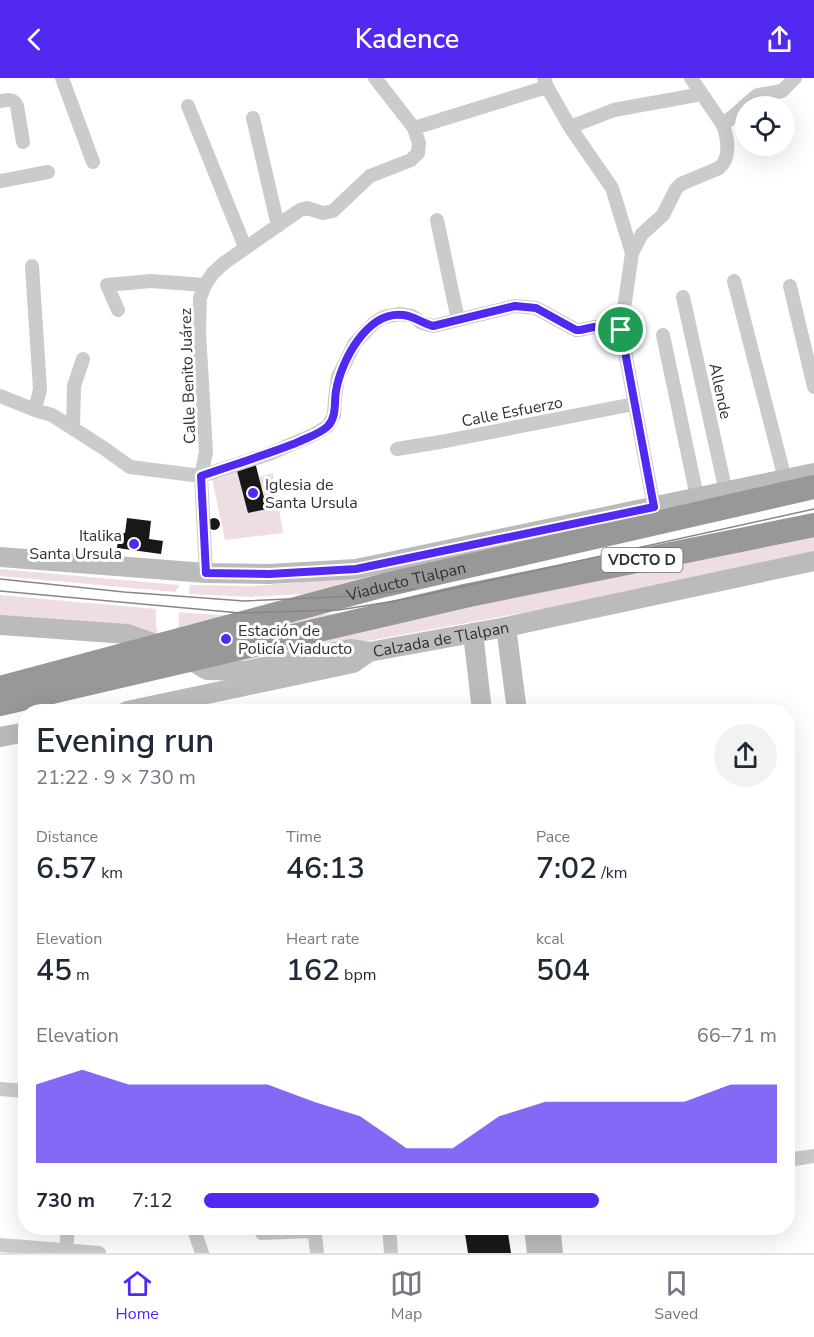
<!DOCTYPE html>
<meta charset="utf-8">
<style>
body{margin:0;font-family:"Nunito Sans",sans-serif;background:#f2f2f3;color:#1f2937;height:100vh;display:flex;flex-direction:column;font-size:22px;white-space:nowrap}
*{box-sizing:border-box;margin:0}
p{font-size:20px;color:#747a83}
.icon{flex:none;width:33px;height:33px;fill:none;stroke:currentColor;stroke-width:2;stroke-linecap:round;stroke-linejoin:round}
.map{position:relative;flex:1;overflow:hidden}
.side{position:absolute;left:18px;top:626px;width:777px;height:531px;display:flex;flex-direction:column;background:#fff;border-radius:24px;box-shadow:0 6px 24px #0002}
.side>*{flex:none}
.buttons{position:absolute;left:735px;top:18px;display:grid;gap:12px}
.buttons a{display:grid;place-items:center;width:60px;height:60px;border-radius:50%;background:#fff;box-shadow:0 6px 24px #0002;font-size:30px}
.pin{position:absolute;display:grid;place-items:center;width:51px;height:51px;color:#fff;margin:-26px;border:3px solid #fff;border-radius:50%;box-shadow:0 2px 6px #0007}
.round{display:grid;place-items:center;flex:none;width:63px;height:63px;border-radius:32px;background:#f2f2f3}
.headline{display:flex;align-items:center;justify-content:space-between;height:102px;padding:0 18px}
h1{font-size:33px;font-weight:600;line-height:45px}
.metrics{display:grid;grid-template-columns:repeat(3,1fr);gap:9px;height:102px;padding:6px 18px}
.metrics div{display:grid;align-content:center}
.metrics b{font-size:30px;font-weight:600}
.metrics small{font-size:16px;font-weight:400}
.metrics p{font-size:16px}
.chart{height:168px;padding:12px 18px}
.chart p{display:flex;justify-content:space-between}
.chart svg{width:100%;height:108px;margin-top:6px;fill:#5229f1;opacity:.7}
ul{padding:0 18px;list-style:none;font-size:20px}
li{display:grid;grid-template-columns:96px 72px 1fr;align-items:center;height:45px}
li i{height:15px;border-radius:8px;background:#5229f1}
header{display:flex;justify-content:space-between;align-items:center;height:78px;padding:0 18px;background:#5229f1;color:#fff;font-size:27px;font-weight:600}
.dock{display:flex;justify-content:space-around;align-items:center;height:84px;border-top:2px solid #e0e1e3;background:#fff;font-size:16px;color:#747a83}
.dock a{display:grid;justify-items:center;gap:3px}
.dock .selected{color:#5229f1}
.map>svg:first-child{display:block}
.green{fill:#eedee2}
.building{fill:#181818}
.lines{fill:none;stroke-linecap:round;stroke-linejoin:round}
.street{stroke:#cbcbcb;stroke-width:14}
.secondary{stroke:#bbb;stroke-width:20}
.highway{stroke:#989898;stroke-width:24}
.tram{stroke:#868686;stroke-width:1.5}
.route-casing{stroke:#fff;stroke-width:12}
.route{stroke:#5229f1;stroke-width:8}
.poi-dot{fill:#5229f1;stroke:#fff;stroke-width:2}
.labels{text-anchor:middle;stroke-width:6;stroke-linejoin:round;paint-order:stroke}
.shield{fill:#fff;stroke:#6f6f6f;stroke-width:1.5}
.shield-label{font-size:15px;font-weight:bold;fill:#313131}
.street-label{font-size:16px;fill:#313131;stroke:#fff}
.poi-label{font-size:16px;fill:#313131;stroke:#fff;text-anchor:start}
</style>
<header><svg class="icon" aria-label="back" viewBox="0 0 24 24"><path d="M15 5l-7 7 7 7"/></svg>Kadence<svg class="icon" aria-label="share" viewBox="0 0 24 24"><path d="M12 15V3M7 8l5-5 5 5M5 13v7h14v-7"/></svg></header>
<div class="map">
<svg width="814" height="1175" viewBox="0 0 814 1175">
<rect width="100%" height="100%" fill="#fff"/>
<!-- green -->
<path class="green" d="M 236,389 L 249,435 L 267,430 L 259,399 L 273,395 L 283,455 L 225,462 L 211,396 Z
M 814,454 L 814,473 L 576,525 L 241,586 L 178,561 L 179,534 C 231,539 282,539 333,536 L 336,554 Z
M 0,491 L 180,507 L 175,514 L 0,498 Z
M 375,498 L 357,513 L 251,519 L 189,516 L 190,507 L 254,508 Z
M 0,517 L 156,531 L 156,548 L 159,561 L 0,543 Z"/>
<!-- building -->
<path class="building" d="M 255,384 L 267,431 L 248,435 L 236,389 Z
M208 446a6 6 0 1 1 12 0a6 6 0 1 1-12 0Z
M 127,440 L 151,443 L 149,461 L 163,463 L 161,476 L 117,470 L 119,455 L 125,455 Z
M 464,1149 L 507,1149 L 511,1175 L 468,1175 Z"/>
<g class="lines">
<!-- street -->
<path class="street" d="M 62,0 L 93,84
M 544,0 L 547,9 L 570,49 L 612,110 L 632,175
M 0,23 C 8,22 13,20 17,28 L 23,64
M 188,28 L 245,169
M 253,40 L 278,148
M 723,47 L 755,19 L 758,17 L 782,13 L 795,0
M 570,49 L 614,32 L 702,16
M 414,50 L 547,9
M 0,103 L 48,94
M 437,142 L 458,242
M 32,188 L 40,311 L 35,332
M 734,203 L 785,401
M 790,208 L 814,309
M 683,219 L 726,414
M 118,232 L 107,207 L 151,203 L 205,207
M 663,257 L 697,419
M 0,318 L 35,332 L 52,337 L 105,371 L 130,389 L 201,398 L 269,376 L 313,357 L 328,348 L 334,337 L 335,320 L 338,299 L 355,265 L 374,245 L 384,239 L 400,236 L 412,238 L 422,245 L 433,248 L 515,228 L 536,230 L 576,252 L 580,252 L 594,249 L 621,252
M 73,351 L 74,308 L 83,281
M 397,371 L 440,364 L 634,326
M 654,429 L 621,252 L 632,175 L 642,156 L 663,137 L 676,111 L 681,106 L 719,90 C 731,80 728,61 723,47 L 691,0
M 206,495 L 201,398 L 206,374 L 199,254 L 200,220 L 205,207 L 213,195 L 224,185 L 300,132 L 307,130 L 323,135 L 333,133 L 370,98 L 411,82 L 418,75 L 419,65 L 414,50 L 375,0
M 0,1011 L 26,1013
M 788,1082 L 814,1078
M 193,1149 L 202,1175
M 389,1149 L 391,1175
M 262,1155 L 310,1153 L 315,1157 L 317,1175
M 0,1167 L 99,1175
M 66,1175 L 68,1149"/>
<!-- secondary -->
<g class="secondary">
<path d="M 0,479 L 206,495 L 269,496 L 356,491 L 814,395"/>
<path id="s1" d="M 0,547 L 127,556 L 175,573 L 207,592 L 246,593 L 350,571 L 369,574 L 506,549 L 814,483"/>
<path d="M 506,549 L 517,633"/>
<path d="M 473,555 L 482,633"/>
<path d="M 127,633 L 353,585 L 369,574"/>
<path d="M 0,659 L 26,654"/>
<path d="M 534,1149 L 537,1175"/>
<path d="M 550,1149 L 553,1175"/>
</g>
<!-- highway -->
<g class="highway">
<path id="s2" d="M 0,610 L 385,507 L 814,409"/>
<path d="M 0,626 L 469,517 L 814,447"/>
</g>
<!-- tram -->
<path class="tram" d="M 0,501 L 124,514 L 244,523 L 357,518 L 415,511
M 0,513 L 240,535 L 339,532 L 401,522 L 814,431"/>
</g>
<g class="lines">
<!-- route casing -->
<g class="route-casing">
<path id="route" d="M 515,228 L 536,230 L 576,252 L 580,252 L 594,249 L 621,252 L 654,429 L 356,491 L 269,496 L 206,495 L 201,398 C 233,387 265,377 296,365 C 306,360 320,356 328,348 C 337,338 334,324 336,313 C 341,283 367,233 403,237 C 414,238 421,245 433,248 Z"/>
</g>
<!-- route -->
<use href="#route" class="route"/>
</g>
<!-- markers -->
<g class="poi-dot">
<circle cx="253" cy="415" r="6"/>
<circle cx="134" cy="466" r="6"/>
<circle cx="226" cy="561" r="6"/>
</g>
<g class="labels">
<!-- shield labels -->
<rect class="shield" x="601.5" y="470" width="81" height="24" rx="4.5"/>
<g class="shield-label">
<text x="642" y="487">VDCTO D</text>
</g>
<!-- street labels -->
<g class="street-label">
<text transform="translate(187 298) rotate(-92)" y="6">Calle Benito Juárez</text>
<text transform="translate(721 313) rotate(78)" y="6">Allende</text>
<text transform="translate(512 333) rotate(-11)" y="6">Calle Esfuerzo</text>
<text dy="6" stroke="none"><textPath href="#s2" startOffset="420">Viaducto Tlalpan</textPath></text>
<text dy="6" stroke="none"><textPath href="#s1" startOffset="453">Calzada de Tlalpan</textPath></text>
</g>
<!-- poi labels -->
<g class="poi-label">
<text x="265" y="412">Iglesia de<tspan x="265" dy="18">Santa Ursula</tspan></text>
<text x="122" y="463" text-anchor="end">Italika<tspan x="122" dy="18">Santa Ursula</tspan></text>
<text x="238" y="558">Estación de<tspan x="238" dy="18">Policía Viaducto</tspan></text>
</g>
</g>
</svg>
<div class="buttons">
<a><svg class="icon" aria-label="locate" viewBox="0 0 24 24"><circle cx="12" cy="12" r="6"/><path d="M12 2v4M12 18v4M2 12h4M18 12h4"/></svg></a>
</div>
<div class="pin" style="left:621px;top:252px;background:#1e9e55"><svg class="icon" aria-label="arrive" viewBox="0 0 24 24"><path d="M6 21V4h12l-3 4 3 4H6"/></svg></div>
<section class="side">
<div class="headline"><div><h1>Evening run</h1><p>21:22 · 9 × 730 m</p></div><a class="round"><svg class="icon" aria-label="share" viewBox="0 0 24 24"><path d="M12 15V3M7 8l5-5 5 5M5 13v7h14v-7"/></svg></a></div>
<div class="metrics">
<div><p>Distance</p><b>6.57<small> km</small></b></div>
<div><p>Time</p><b>46:13</b></div>
<div><p>Pace</p><b>7:02<small> /km</small></b></div>
</div>
<div class="metrics">
<div><p>Elevation</p><b>45<small> m</small></b></div>
<div><p>Heart rate</p><b>162<small> bpm</small></b></div>
<div><p>kcal</p><b>504</b></div>
</div>
<div class="chart"><p><span>Elevation</span>66–71 m</p>
<svg viewBox="0 0 160 44" preserveAspectRatio="none"><path d="M0 44V12L10 6L20 12L30 12L40 12L50 12L60 19L70 25L80 38L90 38L100 25L110 19L120 19L130 19L140 19L150 12L160 12V44z"/></svg>
</div>
<ul>
<li><b>730 m</b>7:12<i style="width:69%"></i></li>
</ul>
</section>
</div>
<nav class="dock">
<a class="selected"><svg class="icon" aria-label="home" viewBox="0 0 24 24"><path d="M3 11l9-7 9 7M6 9v11h12V9"/></svg>Home</a>
<a><svg class="icon" aria-label="map" viewBox="0 0 24 24"><path d="M3 6l6-2 6 2 6-2v14l-6 2-6-2-6 2zM9 4v14M15 6v14"/></svg>Map</a>
<a><svg class="icon" aria-label="saved" viewBox="0 0 24 24"><path d="M7 4h10v16l-5-4-5 4z"/></svg>Saved</a>
</nav>
